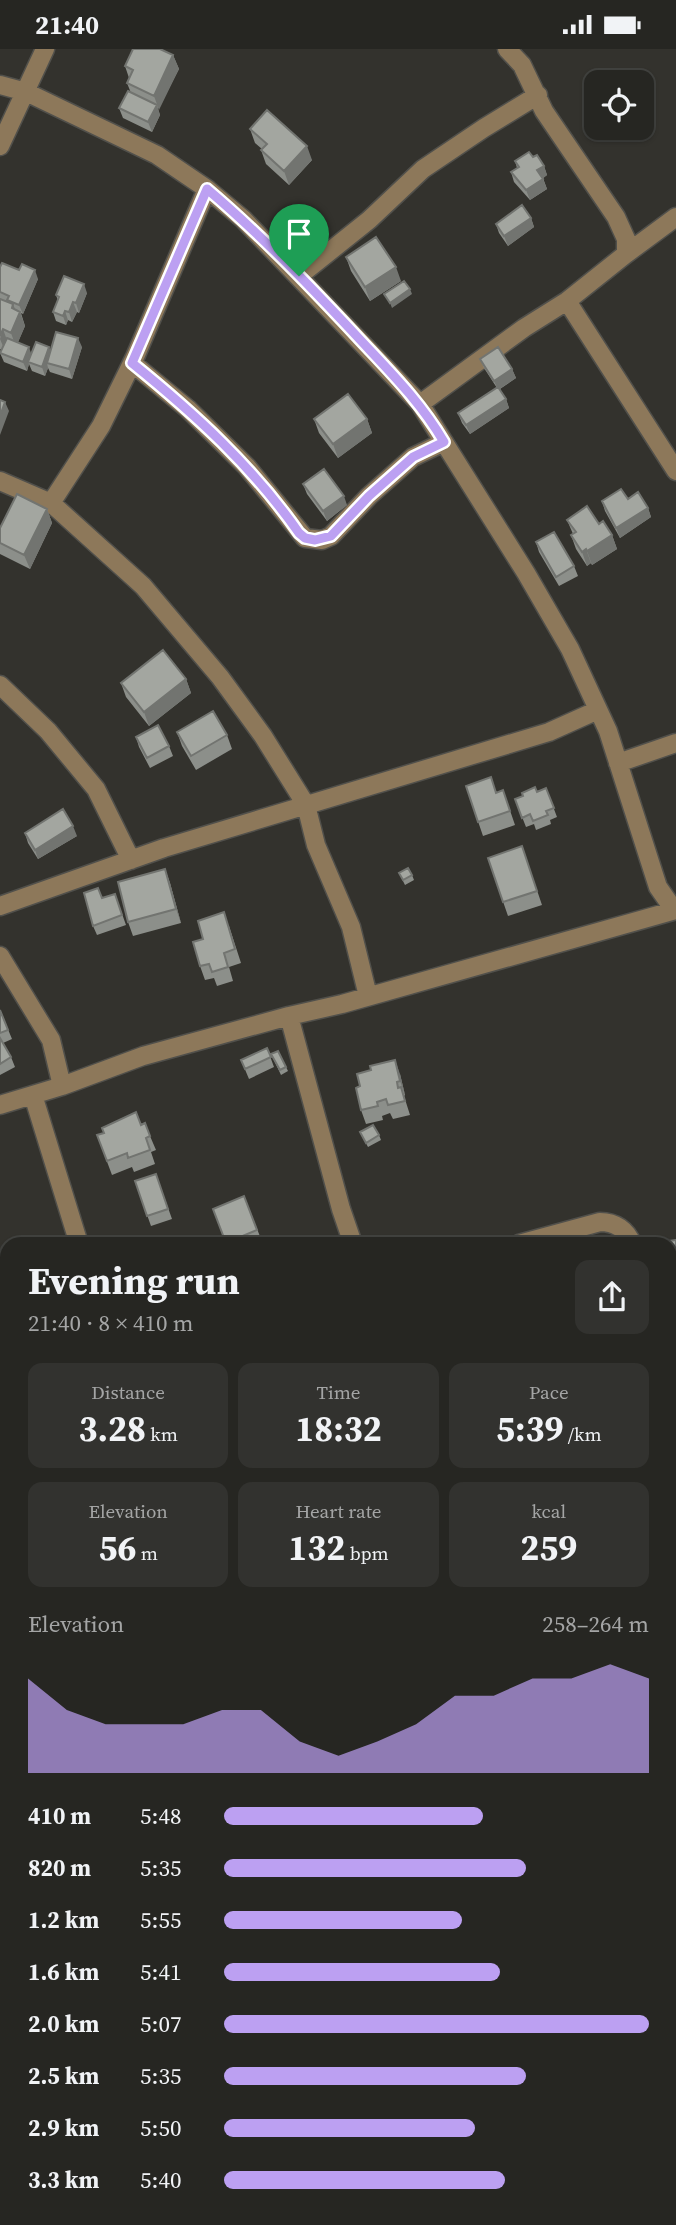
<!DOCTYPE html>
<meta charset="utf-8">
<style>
body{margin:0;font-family:"Source Serif 4",serif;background:#32322f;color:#f1f3f6;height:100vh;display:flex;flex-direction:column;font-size:26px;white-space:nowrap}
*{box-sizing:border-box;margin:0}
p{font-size:23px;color:#a4a5a5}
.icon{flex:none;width:38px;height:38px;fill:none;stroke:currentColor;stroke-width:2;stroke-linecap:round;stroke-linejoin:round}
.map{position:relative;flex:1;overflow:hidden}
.side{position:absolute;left:0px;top:1188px;width:677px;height:989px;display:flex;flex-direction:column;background:#262622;border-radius:21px 21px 0 0;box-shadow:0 2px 5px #0004,0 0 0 2px #424340}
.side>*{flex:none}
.fabs{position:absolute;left:584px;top:21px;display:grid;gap:14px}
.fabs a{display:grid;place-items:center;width:70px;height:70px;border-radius:14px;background:#262622;box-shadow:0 2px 5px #0004,0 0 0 2px #424340;font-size:35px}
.pin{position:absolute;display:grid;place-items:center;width:60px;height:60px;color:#fff;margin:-72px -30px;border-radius:50% 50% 50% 0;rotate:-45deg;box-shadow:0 0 7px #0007}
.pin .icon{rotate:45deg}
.round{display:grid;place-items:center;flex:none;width:74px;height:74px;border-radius:14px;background:#32322f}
.headline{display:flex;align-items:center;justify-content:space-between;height:119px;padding:0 28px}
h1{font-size:38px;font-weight:700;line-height:52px}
.figures{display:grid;grid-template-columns:repeat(3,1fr);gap:10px;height:119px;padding:7px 28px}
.figures div{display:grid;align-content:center;border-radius:14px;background:#32322f;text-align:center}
.figures b{font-size:35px;font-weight:700}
.figures small{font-size:19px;font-weight:400}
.figures p{font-size:19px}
.chart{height:196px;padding:14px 28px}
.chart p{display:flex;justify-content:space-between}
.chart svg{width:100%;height:126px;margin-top:7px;fill:#bca0f2;opacity:.7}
ul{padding:0 28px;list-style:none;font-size:23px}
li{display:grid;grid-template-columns:112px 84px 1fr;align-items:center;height:52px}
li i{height:18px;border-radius:9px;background:#bca0f2}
.status{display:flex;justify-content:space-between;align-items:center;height:49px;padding:0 35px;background:#262622;direction:ltr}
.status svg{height:19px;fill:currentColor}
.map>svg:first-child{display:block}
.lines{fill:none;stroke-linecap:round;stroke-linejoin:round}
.minor-casing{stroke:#51504b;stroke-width:21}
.minor{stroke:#8d785a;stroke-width:18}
.wall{fill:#8c8f8a}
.shaded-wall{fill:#727470}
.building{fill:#a3a6a0;stroke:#727470;stroke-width:2}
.route-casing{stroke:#fff;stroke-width:14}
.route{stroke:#bca0f2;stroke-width:9}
</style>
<div class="status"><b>21:40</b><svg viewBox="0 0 49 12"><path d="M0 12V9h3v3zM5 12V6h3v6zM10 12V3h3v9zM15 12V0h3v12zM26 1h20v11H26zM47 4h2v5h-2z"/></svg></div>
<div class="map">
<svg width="676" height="2176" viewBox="0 0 676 2176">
<rect width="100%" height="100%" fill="#33322d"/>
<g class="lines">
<!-- minor casing -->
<g class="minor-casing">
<path id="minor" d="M 507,0 L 522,16 L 544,62 L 616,168 L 626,190 L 626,205
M 0,36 L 26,43 L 157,106 L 207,140 L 243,170 L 420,355 L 526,524 L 570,600 L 608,682 L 658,838 L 674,861
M 0,97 L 45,0
M 299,227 L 369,171 L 423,120 L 484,79 L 538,46
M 567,252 L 676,422
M 132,314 L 188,360 L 247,418 L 305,489 L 322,491 L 331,487 L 369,447 L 413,408 L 444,393
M 420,355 L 524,279 L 567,252 L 626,205 L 676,168
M 0,432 L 51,454 L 143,537 L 220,628 L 263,687 L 306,756 L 316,796 L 351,878 L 368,947
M 51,454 L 101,377 L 135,308 L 207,140
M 0,636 L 48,682 L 96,740 L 131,811
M 618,714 L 676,694
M 0,857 L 164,799 L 549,683 L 598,661
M 0,907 L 51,991 L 62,1037
M 289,967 L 341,1160 L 353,1195
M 33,1046 L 79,1195
M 0,1056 L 62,1037 L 143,1007 L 289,967 L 342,955 L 676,861
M 519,1195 L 600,1173 C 615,1173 627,1181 632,1195
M 0,1367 L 7,1365
M 0,1536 L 7,1536
M 670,1655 L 676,1656
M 0,1718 L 7,1701
M 670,1988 L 676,1988
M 670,2068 L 676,2089
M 220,2170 L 224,2176"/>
</g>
<!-- minor -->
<use href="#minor" class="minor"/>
</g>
<!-- wall -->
<path class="wall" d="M 173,6 L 179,20 L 158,60 L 160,66 L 152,83 L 123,69 L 119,59 L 131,44 L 127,34 L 129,29 L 125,17 Z
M 250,80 L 312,111 L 289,136 L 266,115 L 261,101 L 262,100 L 255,94 Z
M 533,108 L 544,117 L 547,126 L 543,129 L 547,140 L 530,151 L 514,133 L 511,123 L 517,119 L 515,112 Z
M 531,169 L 534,178 L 508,197 L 499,184 L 496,175 Z
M 346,208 L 401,232 L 370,252 L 351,222 Z
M 0,218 L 38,230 L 23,265 L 21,264 L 25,277 L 18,293 L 31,305 L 82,298 L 72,330 L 50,323 L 48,319 L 45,327 L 32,322 L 29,315 L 27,322 L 4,313 L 0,304 L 2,301 L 0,300 Z
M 87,244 L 79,264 L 77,263 L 72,273 L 68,271 L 66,276 L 56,272 L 53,263 L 58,252 L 56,246 Z
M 480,310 L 512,320 L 516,329 L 500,340 L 506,350 L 509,359 L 470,385 L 462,374 L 458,364 L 497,339 L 484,319 Z
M 314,370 L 367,370 L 372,384 L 338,409 L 319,384 Z
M 303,435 L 347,456 L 327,472 L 307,445 Z
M 628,450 L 648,459 L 651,468 L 620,489 L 605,462 L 602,452 Z
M 47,460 L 52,474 L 30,520 L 0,505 L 0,479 Z
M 567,471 L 599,475 L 612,486 L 617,500 L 592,516 L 591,514 L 587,517 L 576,500 L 571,486 L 573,485 Z
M 536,493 L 574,517 L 578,527 L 559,537 L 539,503 Z
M 186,630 L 191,644 L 149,677 L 126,648 L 121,634 Z
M 177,683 L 227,686 L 232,700 L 196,721 L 182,697 Z
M 136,688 L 169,697 L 173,707 L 150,719 L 139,698 Z
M 466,737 L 497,744 L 503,741 L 515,776 L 483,787 Z
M 546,739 L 557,768 L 550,771 L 551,775 L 536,781 L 534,775 L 526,778 L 515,750 Z
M 25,784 L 77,787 L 38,810 L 28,794 Z
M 522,797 L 542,856 L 508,867 L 488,809 Z
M 165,820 L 170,834 L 181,874 L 133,887 L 128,873 Z
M 399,824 L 412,826 L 414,831 L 405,836 Z
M 115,845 L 126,876 L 97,886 L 93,877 L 102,849 Z
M 229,877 L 241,914 L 229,918 L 233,932 L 217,937 L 214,929 L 205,931 L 200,917 L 203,890 Z
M 0,961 L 12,990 L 3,994 L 11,1008 L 15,1018 L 0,1026 Z
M 267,999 L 274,1018 L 249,1030 L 241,1011 Z
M 271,1005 L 286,1018 L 288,1022 L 281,1026 Z
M 400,1025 L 405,1046 L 404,1047 L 410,1066 L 393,1070 L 390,1064 L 382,1067 L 383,1071 L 366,1075 L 361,1061 Z
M 141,1076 L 150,1087 L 156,1101 L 151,1103 L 155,1115 L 134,1123 L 132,1118 L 112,1126 L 97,1086 Z
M 360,1083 L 379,1086 L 381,1091 L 368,1098 Z
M 156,1125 L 172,1170 L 151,1177 L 135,1132 Z
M 244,1147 L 263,1195 L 226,1195 L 213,1160 Z
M 676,1191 L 676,1221 L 672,1211 Z
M 676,1608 L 676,1648 L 670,1646 L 670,1615 Z
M 676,1752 L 676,1783 L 674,1783 L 670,1773 Z
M 670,1898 L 676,1898 L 676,1944 L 670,1944 Z"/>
<!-- shaded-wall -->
<path class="shaded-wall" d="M 173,6 L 179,20 L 159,61 L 154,47 Z
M 157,56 L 160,66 L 152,83 L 148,73 Z
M 307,97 L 312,111 L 289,136 L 284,122 Z
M 544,117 L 547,126 L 541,131 L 537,121 Z
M 543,130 L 547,140 L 530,151 L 526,141 Z
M 531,169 L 534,178 L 508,197 L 504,187 Z
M 396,218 L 401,232 L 370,252 L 365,238 Z
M 35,221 L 38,230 L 23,265 L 19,256 Z
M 84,235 L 87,244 L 79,264 L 76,254 Z
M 410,240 L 412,245 L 392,259 L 390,254 Z
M 73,253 L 77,263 L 72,273 L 69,263 Z
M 13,255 L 18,268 L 20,263 L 25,277 L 16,298 L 11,284 L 12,259 Z
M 65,262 L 68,271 L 66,276 L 63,267 Z
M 3,280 L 8,294 L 5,302 L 0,290 Z
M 78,289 L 82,298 L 72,330 L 69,320 Z
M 29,298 L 32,307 L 28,313 L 29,315 L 27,322 L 23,313 Z
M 49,298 L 53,307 L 47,314 L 48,319 L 45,327 L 42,318 Z
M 512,320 L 516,329 L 498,341 L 494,332 Z
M 506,350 L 509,359 L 470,385 L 466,376 Z
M 5,353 L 9,362 L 0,386 L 0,367 Z
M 367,370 L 372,384 L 338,409 L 333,395 Z
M 344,447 L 347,456 L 327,472 L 323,462 Z
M 648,459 L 651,468 L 620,489 L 616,479 Z
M 47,460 L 52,474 L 30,520 L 24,506 Z
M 612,486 L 617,500 L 592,516 L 587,502 Z
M 586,500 L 591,514 L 587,517 L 582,503 Z
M 186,630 L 191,644 L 149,677 L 144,663 Z
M 73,777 L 77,787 L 38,810 L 35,801 Z
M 165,820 L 170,834 L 181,874 L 176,860 Z
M 395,1011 L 400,1025 L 405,1046 L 400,1032 Z
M 674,1729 L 675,1734 L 670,1744 L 670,1736 Z
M 195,2170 L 201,2170 L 200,2176 L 193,2176 Z"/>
<!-- building -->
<path class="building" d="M 133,0 L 160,0 L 173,6 L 154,47 L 127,34 L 133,21 L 125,17 Z
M 128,42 L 157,56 L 148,73 L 119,59 Z
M 267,61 L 307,97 L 284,122 L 261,101 L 267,95 L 250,80 Z
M 529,103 L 533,108 L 537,106 L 544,117 L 537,121 L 543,130 L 526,141 L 511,123 L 519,118 L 515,112 Z
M 522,156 L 531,169 L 504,187 L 496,175 Z
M 376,188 L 396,218 L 365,238 L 346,208 Z
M 2,214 L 19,221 L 22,215 L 35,221 L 19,256 L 7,251 L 9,247 L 0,243 L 0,218 Z
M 64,227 L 84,235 L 76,254 L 73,253 L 69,263 L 65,262 L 63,267 L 53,263 L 59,248 L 56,246 Z
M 404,232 L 410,240 L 390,254 L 384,245 Z
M 0,250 L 13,255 L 12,259 L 20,263 L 11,284 L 3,280 L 0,287 Z
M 56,283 L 78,289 L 69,320 L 47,314 Z
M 7,289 L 29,298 L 23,313 L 0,304 Z
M 36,293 L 49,298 L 42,318 L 28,313 Z
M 498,298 L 512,320 L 494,332 L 480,310 Z
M 498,338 L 506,350 L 466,376 L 458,364 Z
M 348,345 L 367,370 L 333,395 L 314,370 Z
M 0,351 L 5,353 L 0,367 Z
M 324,420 L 344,447 L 323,462 L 303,435 Z
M 621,440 L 628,450 L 638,443 L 648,459 L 616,479 L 602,452 Z
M 17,445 L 47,460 L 24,506 L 0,494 L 0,479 Z
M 587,457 L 599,475 L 603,472 L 612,486 L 587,502 L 586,500 L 582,503 L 571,486 L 576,483 L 567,471 Z
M 554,483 L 574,517 L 556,528 L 536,493 Z
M 163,601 L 186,630 L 144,663 L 121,634 Z
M 213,662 L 227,686 L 191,707 L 177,683 Z
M 158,676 L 169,697 L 147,709 L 136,688 Z
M 491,728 L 496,744 L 503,741 L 510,762 L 478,773 L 466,737 Z
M 535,738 L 537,743 L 546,739 L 554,759 L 546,762 L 548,766 L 533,772 L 530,765 L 522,769 L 515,750 L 523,747 L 522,744 Z
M 63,760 L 73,777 L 35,801 L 25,784 Z
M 522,797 L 537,842 L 503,853 L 488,809 Z
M 408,819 L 412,826 L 403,831 L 399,824 Z
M 165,820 L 176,860 L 128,873 L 118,833 Z
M 98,839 L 102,849 L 115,845 L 122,866 L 93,877 L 84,844 Z
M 224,863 L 235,900 L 224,904 L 228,918 L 212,923 L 209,915 L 200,917 L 193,893 L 203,890 L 198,872 Z
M 0,961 L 8,981 L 0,984 Z
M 0,989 L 11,1008 L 0,1015 Z
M 267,999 L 271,1008 L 245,1020 L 241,1011 Z
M 278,1002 L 286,1018 L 280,1021 L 271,1005 Z
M 395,1011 L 400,1032 L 397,1033 L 398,1039 L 401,1038 L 405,1052 L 388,1056 L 386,1050 L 377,1053 L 378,1057 L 361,1061 L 356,1039 L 360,1037 L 357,1025 L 371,1021 L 370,1017 Z
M 136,1063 L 141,1076 L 145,1074 L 150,1087 L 146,1089 L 150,1101 L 128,1109 L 127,1104 L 107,1112 L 97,1086 L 104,1084 L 102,1079 Z
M 373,1076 L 379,1086 L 366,1094 L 360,1083 Z
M 156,1125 L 168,1160 L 147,1167 L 135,1132 Z
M 244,1147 L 257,1181 L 226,1194 L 213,1160 Z
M 676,1191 L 676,1211 L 672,1211 L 670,1195 L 669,1195 L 668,1192 Z
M 673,1607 L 676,1608 L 676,1640 L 670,1638 L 670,1615 Z
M 676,1752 L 676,1775 L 670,1773 Z
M 670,1898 L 676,1898 L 675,1935 L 670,1935 Z
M 171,2170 L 195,2170 L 193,2176 L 169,2176 Z"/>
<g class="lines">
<!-- route casing -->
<g class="route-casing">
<path id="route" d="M 207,140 C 259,184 306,233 352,282 C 386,319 418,349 444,393 L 413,408 L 369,447 L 331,487 L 315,491 L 305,489 L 299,484 C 253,418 195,365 132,314 Z"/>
</g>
<!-- route -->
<use href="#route" class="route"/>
</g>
</svg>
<div class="fabs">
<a><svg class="icon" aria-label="locate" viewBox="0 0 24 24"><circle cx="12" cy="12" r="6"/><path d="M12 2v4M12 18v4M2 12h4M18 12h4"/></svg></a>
</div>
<div class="pin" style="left:299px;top:227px;background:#1e9e55"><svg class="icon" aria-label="arrive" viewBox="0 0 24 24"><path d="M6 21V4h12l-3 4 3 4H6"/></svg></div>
<section class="side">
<div class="headline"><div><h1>Evening run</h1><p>21:40 · 8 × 410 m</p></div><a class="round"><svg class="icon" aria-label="share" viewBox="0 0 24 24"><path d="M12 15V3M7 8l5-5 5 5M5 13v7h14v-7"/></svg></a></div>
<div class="figures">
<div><p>Distance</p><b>3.28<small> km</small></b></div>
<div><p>Time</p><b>18:32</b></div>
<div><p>Pace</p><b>5:39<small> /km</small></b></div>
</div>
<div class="figures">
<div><p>Elevation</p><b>56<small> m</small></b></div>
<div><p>Heart rate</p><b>132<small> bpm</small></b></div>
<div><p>kcal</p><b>259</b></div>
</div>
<div class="chart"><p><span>Elevation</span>258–264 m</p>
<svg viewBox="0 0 160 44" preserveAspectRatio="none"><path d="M0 44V11L10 22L20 27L30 27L40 27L50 22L60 22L70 33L80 38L90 33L100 27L110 17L120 17L130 11L140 11L150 6L160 11V44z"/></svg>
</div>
<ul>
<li><b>410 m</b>5:48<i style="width:61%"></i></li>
<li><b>820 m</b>5:35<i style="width:71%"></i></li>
<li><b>1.2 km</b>5:55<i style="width:56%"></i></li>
<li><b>1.6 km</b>5:41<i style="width:65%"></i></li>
<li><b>2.0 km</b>5:07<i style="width:100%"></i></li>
<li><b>2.5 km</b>5:35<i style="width:71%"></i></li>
<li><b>2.9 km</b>5:50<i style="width:59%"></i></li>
<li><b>3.3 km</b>5:40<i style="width:66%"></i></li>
</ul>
</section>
</div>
